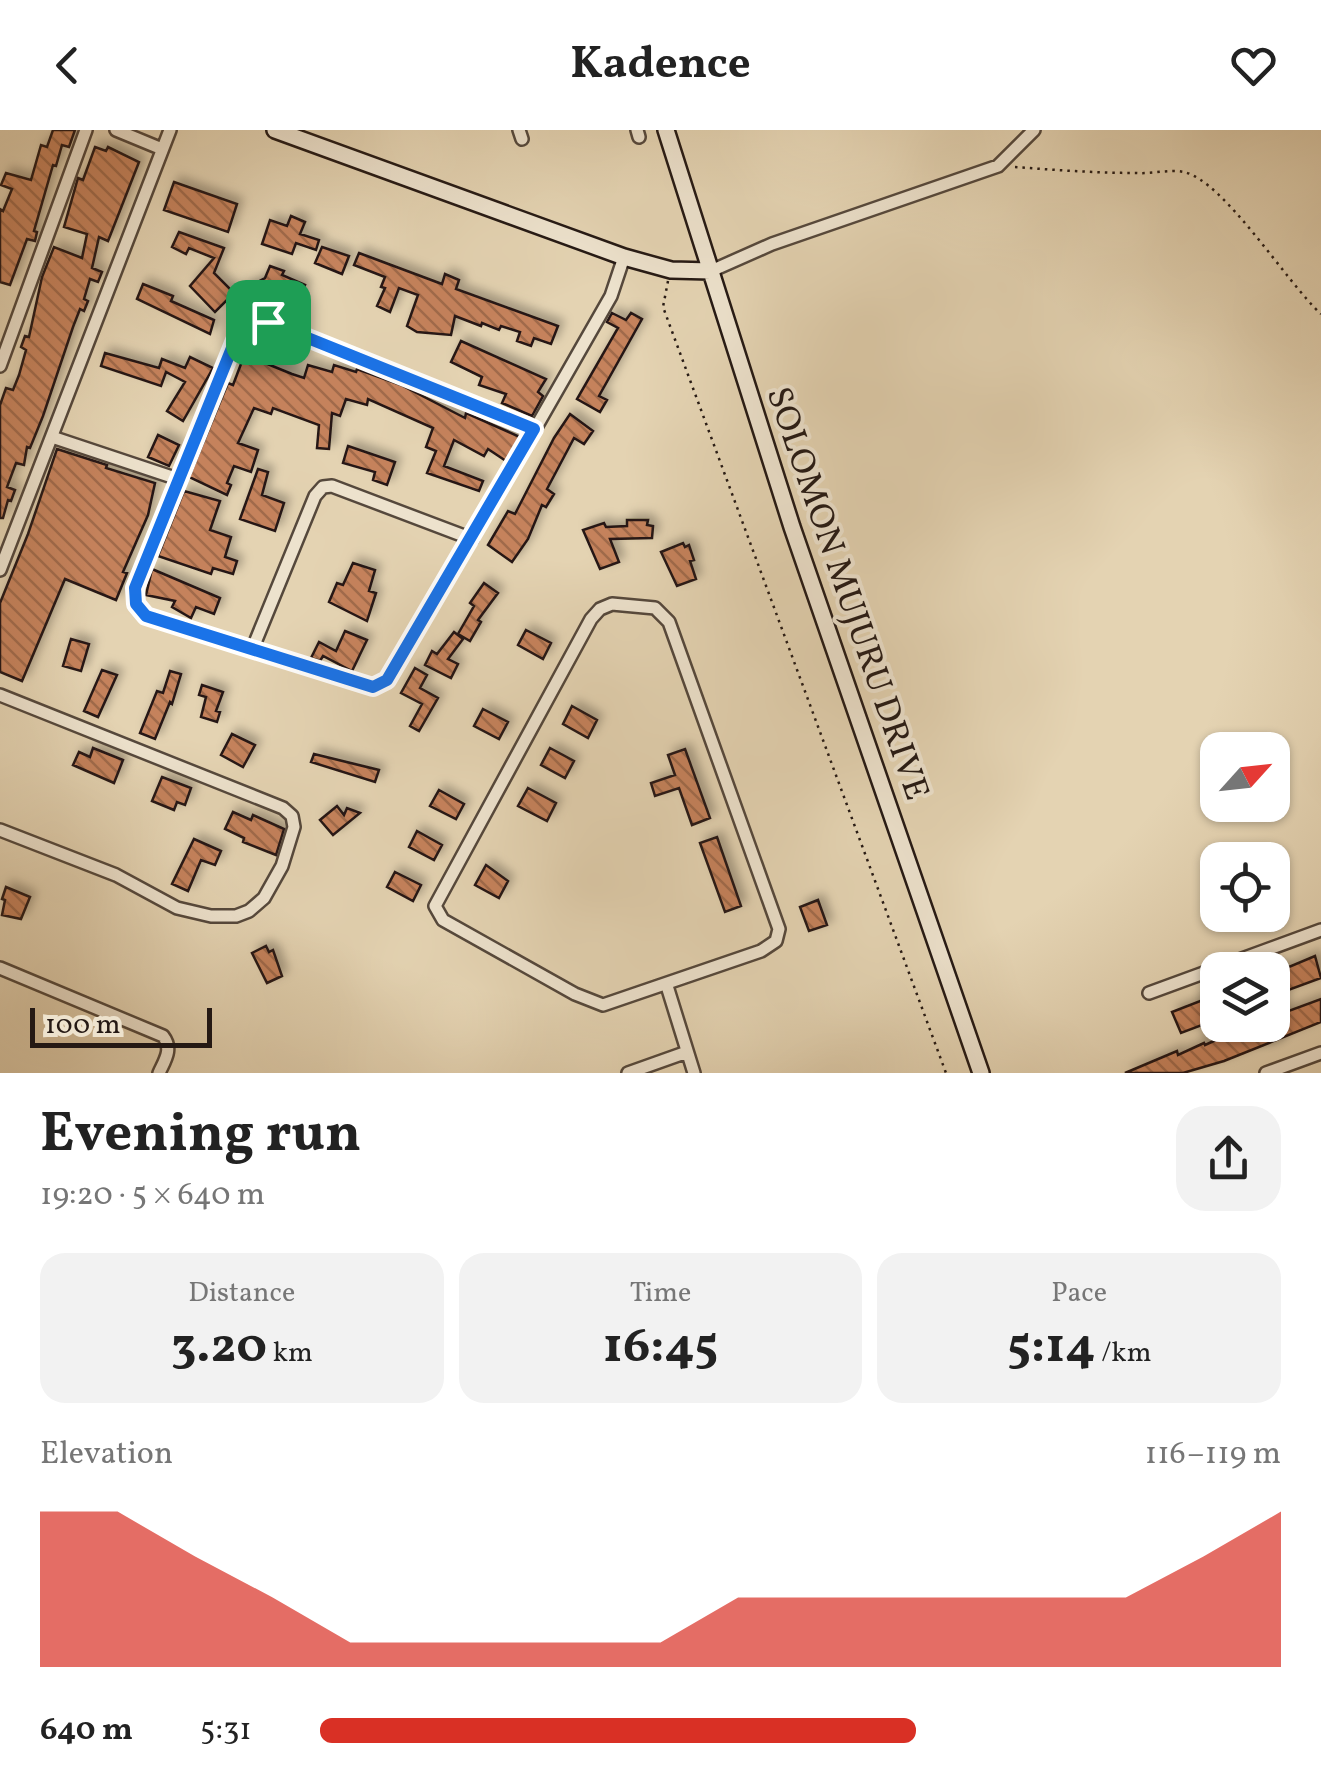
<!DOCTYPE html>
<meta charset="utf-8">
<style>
body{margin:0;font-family:Vollkorn,serif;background:#f2f2f2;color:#222;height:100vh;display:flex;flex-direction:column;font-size:38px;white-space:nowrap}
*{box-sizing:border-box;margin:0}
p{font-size:32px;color:#767676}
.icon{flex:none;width:55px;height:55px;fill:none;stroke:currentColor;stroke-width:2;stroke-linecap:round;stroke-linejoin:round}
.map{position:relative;height:943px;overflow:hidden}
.drawer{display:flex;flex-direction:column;background:#fff;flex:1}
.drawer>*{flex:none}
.needle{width:65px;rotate:63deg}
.tools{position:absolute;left:1200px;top:602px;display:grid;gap:20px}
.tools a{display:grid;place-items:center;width:90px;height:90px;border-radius:20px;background:#fff;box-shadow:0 2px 8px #0004;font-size:50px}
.scale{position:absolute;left:30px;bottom:25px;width:182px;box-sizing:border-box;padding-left:10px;border:5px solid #251914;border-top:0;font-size:28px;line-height:35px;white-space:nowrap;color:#251914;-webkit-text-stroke:8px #ede2cd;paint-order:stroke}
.pin{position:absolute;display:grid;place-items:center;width:85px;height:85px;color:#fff;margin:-42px;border-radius:20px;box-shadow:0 5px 15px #0006}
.round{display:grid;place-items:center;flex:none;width:105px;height:105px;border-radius:30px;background:#f2f2f2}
.headline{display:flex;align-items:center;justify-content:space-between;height:170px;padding:0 40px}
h1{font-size:55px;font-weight:700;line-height:75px}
.stats{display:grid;grid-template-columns:repeat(3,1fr);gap:15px;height:170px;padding:10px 40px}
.stats div{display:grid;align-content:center;border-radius:25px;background:#f2f2f2;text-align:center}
.stats b{font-size:50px;font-weight:700}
.stats small{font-size:28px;font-weight:400}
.stats p{font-size:28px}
.chart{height:280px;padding:20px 40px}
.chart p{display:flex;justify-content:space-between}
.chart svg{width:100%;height:180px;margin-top:10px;fill:#d93025;opacity:.7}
ul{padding:0 40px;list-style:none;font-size:32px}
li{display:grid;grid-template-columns:160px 120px 1fr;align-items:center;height:75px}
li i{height:25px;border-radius:12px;background:#d93025}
header{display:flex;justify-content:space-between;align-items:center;height:130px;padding:0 40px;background:#fff;font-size:45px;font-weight:700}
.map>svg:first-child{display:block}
.building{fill:url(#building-back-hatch);stroke:#251914;stroke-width:2.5;filter:url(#shadow)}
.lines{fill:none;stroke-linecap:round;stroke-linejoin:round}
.street-casing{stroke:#55483c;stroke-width:16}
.secondary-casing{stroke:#251914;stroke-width:20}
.path{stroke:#251914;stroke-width:2.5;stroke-dasharray:2.5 5;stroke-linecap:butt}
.street{stroke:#ede2cd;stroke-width:11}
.secondary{stroke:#ede2cd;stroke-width:15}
.route-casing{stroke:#fff;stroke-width:20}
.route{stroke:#1a73e8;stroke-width:12}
.labels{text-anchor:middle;stroke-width:8;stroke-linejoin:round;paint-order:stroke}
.street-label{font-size:35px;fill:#251914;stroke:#ede2cd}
</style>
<header><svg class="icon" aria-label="back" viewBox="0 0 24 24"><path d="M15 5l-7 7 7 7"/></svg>Kadence<svg class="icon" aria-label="heart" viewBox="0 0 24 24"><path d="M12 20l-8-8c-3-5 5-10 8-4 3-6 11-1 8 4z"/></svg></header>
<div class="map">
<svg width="1321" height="943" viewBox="0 0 1321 943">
<defs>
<pattern id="building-back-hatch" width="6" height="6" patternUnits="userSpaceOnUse" patternTransform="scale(2.5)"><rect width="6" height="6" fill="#c5825c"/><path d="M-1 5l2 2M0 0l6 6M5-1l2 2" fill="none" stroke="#a06a4b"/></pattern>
<filter id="shadow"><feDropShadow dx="5.5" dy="-5.5" stdDeviation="5" flood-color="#0004"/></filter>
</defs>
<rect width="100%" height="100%" fill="#e4d3b2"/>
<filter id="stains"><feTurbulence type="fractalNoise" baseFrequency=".002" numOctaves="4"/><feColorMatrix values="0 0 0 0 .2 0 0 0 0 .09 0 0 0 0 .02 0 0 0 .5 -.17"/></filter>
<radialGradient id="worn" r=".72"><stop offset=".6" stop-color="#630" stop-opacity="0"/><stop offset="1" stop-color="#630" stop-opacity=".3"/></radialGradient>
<!-- building -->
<path class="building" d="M 53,0 L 75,0 L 69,17 L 62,15 L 56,36 L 53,35 L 34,101 L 37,102 L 35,111 L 27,109 L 10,155 L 0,152 L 0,79 L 3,81 L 12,59 L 1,55 L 6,43 L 31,50 L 41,15 L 47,17 Z
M 95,17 L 106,21 L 108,17 L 139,32 L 108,111 L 99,107 L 92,138 L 102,142 L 98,152 L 90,149 L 84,169 L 88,171 L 84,181 L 80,179 L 73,197 L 43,286 L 30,318 L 27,317 L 24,335 L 16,333 L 7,357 L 15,360 L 11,371 L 8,370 L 3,388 L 0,388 L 0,275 L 6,258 L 13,260 L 19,245 L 26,220 L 21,217 L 25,206 L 29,207 L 42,147 L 54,117 L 82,128 L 87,104 L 64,97 L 78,48 L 83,50 Z
M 174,52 L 237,74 L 228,102 L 164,80 Z
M 291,86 L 305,92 L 300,104 L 319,110 L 316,120 L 296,113 L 292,124 L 262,114 L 270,90 L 287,96 Z
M 179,102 L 224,118 L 214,143 L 234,163 L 215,182 L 190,156 L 214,128 L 189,118 L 186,124 L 172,117 Z
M 322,117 L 349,126 L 342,144 L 315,133 Z
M 359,123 L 442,154 L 445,144 L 459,150 L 456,159 L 558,196 L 551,214 L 534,208 L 531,216 L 517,211 L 520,202 L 501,196 L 499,200 L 482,193 L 481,196 L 455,186 L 451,205 L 417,202 L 407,196 L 418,165 L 399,158 L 390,182 L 377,176 L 385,158 L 381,157 L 385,147 L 354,135 Z
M 270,136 L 284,141 L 282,145 L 305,155 L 293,183 L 276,173 L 256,183 L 244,159 L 265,148 Z
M 143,154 L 173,166 L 171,171 L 214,190 L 210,204 L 137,169 Z
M 612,183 L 626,190 L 631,183 L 642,189 L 599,266 L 607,270 L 600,282 L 577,269 L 618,198 L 607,192 Z
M 461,211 L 546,249 L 538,262 L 543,266 L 532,286 L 502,273 L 506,264 L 479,255 L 482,247 L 451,232 Z
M 249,213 L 264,219 L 260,231 L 292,244 L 304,248 L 308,235 L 332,242 L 334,235 L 356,242 L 357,239 L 401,255 L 465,288 L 466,283 L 520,307 L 506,331 L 488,319 L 484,326 L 454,310 L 444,336 L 483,351 L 479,361 L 427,343 L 436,321 L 426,317 L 433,298 L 368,269 L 367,275 L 346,269 L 340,286 L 332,283 L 329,319 L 317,318 L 319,295 L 273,278 L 271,284 L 254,278 L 238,313 L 258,320 L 251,342 L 234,336 L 227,353 L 231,355 L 227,365 L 189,347 L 228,253 L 233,255 Z
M 105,223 L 159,238 L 162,229 L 185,238 L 190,227 L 213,238 L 183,291 L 167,281 L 185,252 L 166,242 L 161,256 L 101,236 Z
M 570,284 L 593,301 L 584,314 L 574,308 L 547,359 L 554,364 L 546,377 L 542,375 L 528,409 L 512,432 L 488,415 L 508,381 L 515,384 L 554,308 Z
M 158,305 L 179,315 L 169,336 L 148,327 Z
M 348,316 L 395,332 L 387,355 L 373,350 L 375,342 L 343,333 Z
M 57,319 L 107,335 L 106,338 L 155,353 L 148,385 L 123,442 L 127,443 L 116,470 L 65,449 L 22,551 L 0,542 L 0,473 L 28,404 Z
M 258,339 L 268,342 L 262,365 L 284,373 L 275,401 L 240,389 Z
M 184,361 L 220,371 L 210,400 L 231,407 L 225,427 L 237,431 L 233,444 L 213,438 L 211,444 L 158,426 Z
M 627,390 L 648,390 L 647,395 L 653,396 L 652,408 L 610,409 L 619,432 L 600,439 L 583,400 L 604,393 L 606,397 L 627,396 Z
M 683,413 L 685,417 L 689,415 L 694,430 L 690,431 L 696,449 L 677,456 L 661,422 Z
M 353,433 L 375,440 L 369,461 L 376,463 L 367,491 L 329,472 L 337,453 L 343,455 Z
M 152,439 L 220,468 L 214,484 L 196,477 L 191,488 L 172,477 L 175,471 L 146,465 Z
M 484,453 L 498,463 L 478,490 L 481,492 L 470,511 L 458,504 L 474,476 L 470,473 Z
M 526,500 L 551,513 L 543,529 L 518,515 Z
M 345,501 L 367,510 L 352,541 L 323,526 L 320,531 L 311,528 L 319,512 L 336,521 Z
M 454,502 L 463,509 L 448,529 L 458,534 L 451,548 L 425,535 L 432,521 L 437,524 Z
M 71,509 L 89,514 L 81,541 L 63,536 Z
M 415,538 L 427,545 L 420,558 L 438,568 L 419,601 L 410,596 L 422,574 L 401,563 Z
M 102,540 L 117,545 L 98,587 L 84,581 Z
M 170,541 L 181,544 L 172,574 L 170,572 L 155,609 L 140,603 L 157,561 L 163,563 Z
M 202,555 L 223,562 L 216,581 L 220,582 L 217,592 L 201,587 L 206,567 L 199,565 Z
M 572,576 L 597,590 L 588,608 L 563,594 Z
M 483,579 L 508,592 L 499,609 L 474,596 Z
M 232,604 L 255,615 L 243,637 L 221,625 Z
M 93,618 L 123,630 L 114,653 L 73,635 L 79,622 L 90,627 Z
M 550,618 L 574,631 L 565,648 L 541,635 Z
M 685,619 L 710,688 L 692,695 L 679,658 L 655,666 L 651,653 L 675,645 L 668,625 Z
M 314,624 L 379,640 L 375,652 L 311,632 Z
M 162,647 L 191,658 L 185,675 L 177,672 L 174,680 L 152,671 Z
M 528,658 L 556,673 L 547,691 L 518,676 Z
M 439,660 L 464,674 L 456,689 L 430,676 Z
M 337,676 L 344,685 L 347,678 L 360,683 L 333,705 L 320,690 Z
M 233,682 L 251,690 L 253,685 L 284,699 L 276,725 L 243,712 L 244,708 L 225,699 Z
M 417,701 L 442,715 L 434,730 L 409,717 Z
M 717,707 L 741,776 L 725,782 L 700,713 Z
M 194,709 L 221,721 L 215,735 L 201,730 L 188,761 L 172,754 Z
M 486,735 L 508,751 L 499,768 L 475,755 Z
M 395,742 L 421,755 L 413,771 L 387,757 Z
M 6,757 L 30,767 L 21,789 L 2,785 L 5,770 L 2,769 Z
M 818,770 L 827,795 L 809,801 L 800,777 Z
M 266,816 L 269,822 L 273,820 L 282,846 L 267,853 L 252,823 Z
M 1315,826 L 1321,848 L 1272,866 L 1272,844 Z
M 1213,866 L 1218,876 L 1218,889 L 1181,903 L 1172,882 Z
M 1321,869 L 1321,892 L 1224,931 L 1183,943 L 1125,943 L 1177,921 L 1178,925 L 1204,913 L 1205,915 L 1249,895 L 1272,895 L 1272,887 Z"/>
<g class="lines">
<!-- street casing -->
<g class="street-casing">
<path id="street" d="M 116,0 L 162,19
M 519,0 L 522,9
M 637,0 L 639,7
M 711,141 L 772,114 L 998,36 L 1034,0
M 0,236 L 86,0
M 52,307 L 178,349 L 237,208 L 252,194 L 268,192 L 535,299 L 611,166 L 624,127
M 178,349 L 135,458 L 136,474 L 146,486 L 373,557 L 387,550 L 535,299
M 0,440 L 170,0
M 612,474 L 655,478 L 669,492 L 779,799 L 776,811 L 761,821 L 603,875 L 575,864 L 443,790 L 435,776 L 591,489 L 600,479 Z
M 252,520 L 315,366 L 323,357 L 332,356 L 472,409
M 0,565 L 283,678 L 292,686 L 294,697 L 282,736 L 264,768 L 249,781 L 236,786 L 211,786 L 177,778 L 116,745 L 0,700
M 0,838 L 163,906 C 173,919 165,930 159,943
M 667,856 L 694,943
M 1149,863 L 1321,800
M 628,943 L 687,922
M 1266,943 L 1321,923"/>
</g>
<!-- secondary casing -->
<g class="secondary-casing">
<path id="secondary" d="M 275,0 L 624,127 L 671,140 L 711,141
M 666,0 L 792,397 L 981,943"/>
</g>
<!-- path -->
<path class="path" d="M 1015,37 C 1055,40 1096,43 1137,43 C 1152,44 1170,39 1184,42 C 1224,51 1287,153 1321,184
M 668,151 L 663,177 L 946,943"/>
<!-- street -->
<use href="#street" class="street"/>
<!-- secondary -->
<use href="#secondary" class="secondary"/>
</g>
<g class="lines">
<!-- route casing -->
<g class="route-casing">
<path id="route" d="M 268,192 L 534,299 L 387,550 L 373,557 L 146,486 L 136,474 L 135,458 L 236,208 L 252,194 Z"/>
</g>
<!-- route -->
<use href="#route" class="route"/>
</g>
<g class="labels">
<!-- street labels -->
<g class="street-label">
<text transform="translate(849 463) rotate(71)" y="12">SOLOMON MUJURU DRIVE</text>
</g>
</g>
<rect width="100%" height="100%" filter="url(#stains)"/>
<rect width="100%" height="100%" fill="url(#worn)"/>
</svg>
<div class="tools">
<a><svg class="needle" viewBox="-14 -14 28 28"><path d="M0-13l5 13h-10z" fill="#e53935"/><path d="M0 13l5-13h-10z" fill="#767676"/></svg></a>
<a><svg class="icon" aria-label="locate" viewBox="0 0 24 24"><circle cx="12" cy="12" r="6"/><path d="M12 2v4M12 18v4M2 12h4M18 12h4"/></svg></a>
<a><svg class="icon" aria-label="layers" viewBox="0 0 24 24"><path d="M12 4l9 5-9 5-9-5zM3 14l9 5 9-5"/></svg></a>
</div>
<div class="scale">100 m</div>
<div class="pin" style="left:268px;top:192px;background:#1e9e55"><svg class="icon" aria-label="arrive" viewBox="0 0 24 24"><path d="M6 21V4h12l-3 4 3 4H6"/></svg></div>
</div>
<section class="drawer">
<div class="headline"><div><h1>Evening run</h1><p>19:20 · 5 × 640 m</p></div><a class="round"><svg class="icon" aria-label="share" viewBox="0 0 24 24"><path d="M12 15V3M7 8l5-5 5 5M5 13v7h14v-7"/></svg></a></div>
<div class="stats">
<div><p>Distance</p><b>3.20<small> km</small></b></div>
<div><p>Time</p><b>16:45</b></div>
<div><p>Pace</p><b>5:14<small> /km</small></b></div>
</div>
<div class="chart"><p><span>Elevation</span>116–119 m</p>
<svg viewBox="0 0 160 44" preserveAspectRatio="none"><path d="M0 44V6L10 6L20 17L30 27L40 38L50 38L60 38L70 38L80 38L90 27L100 27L110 27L120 27L130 27L140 27L150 17L160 6V44z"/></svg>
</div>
<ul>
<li><b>640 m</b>5:31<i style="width:62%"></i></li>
</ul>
</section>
